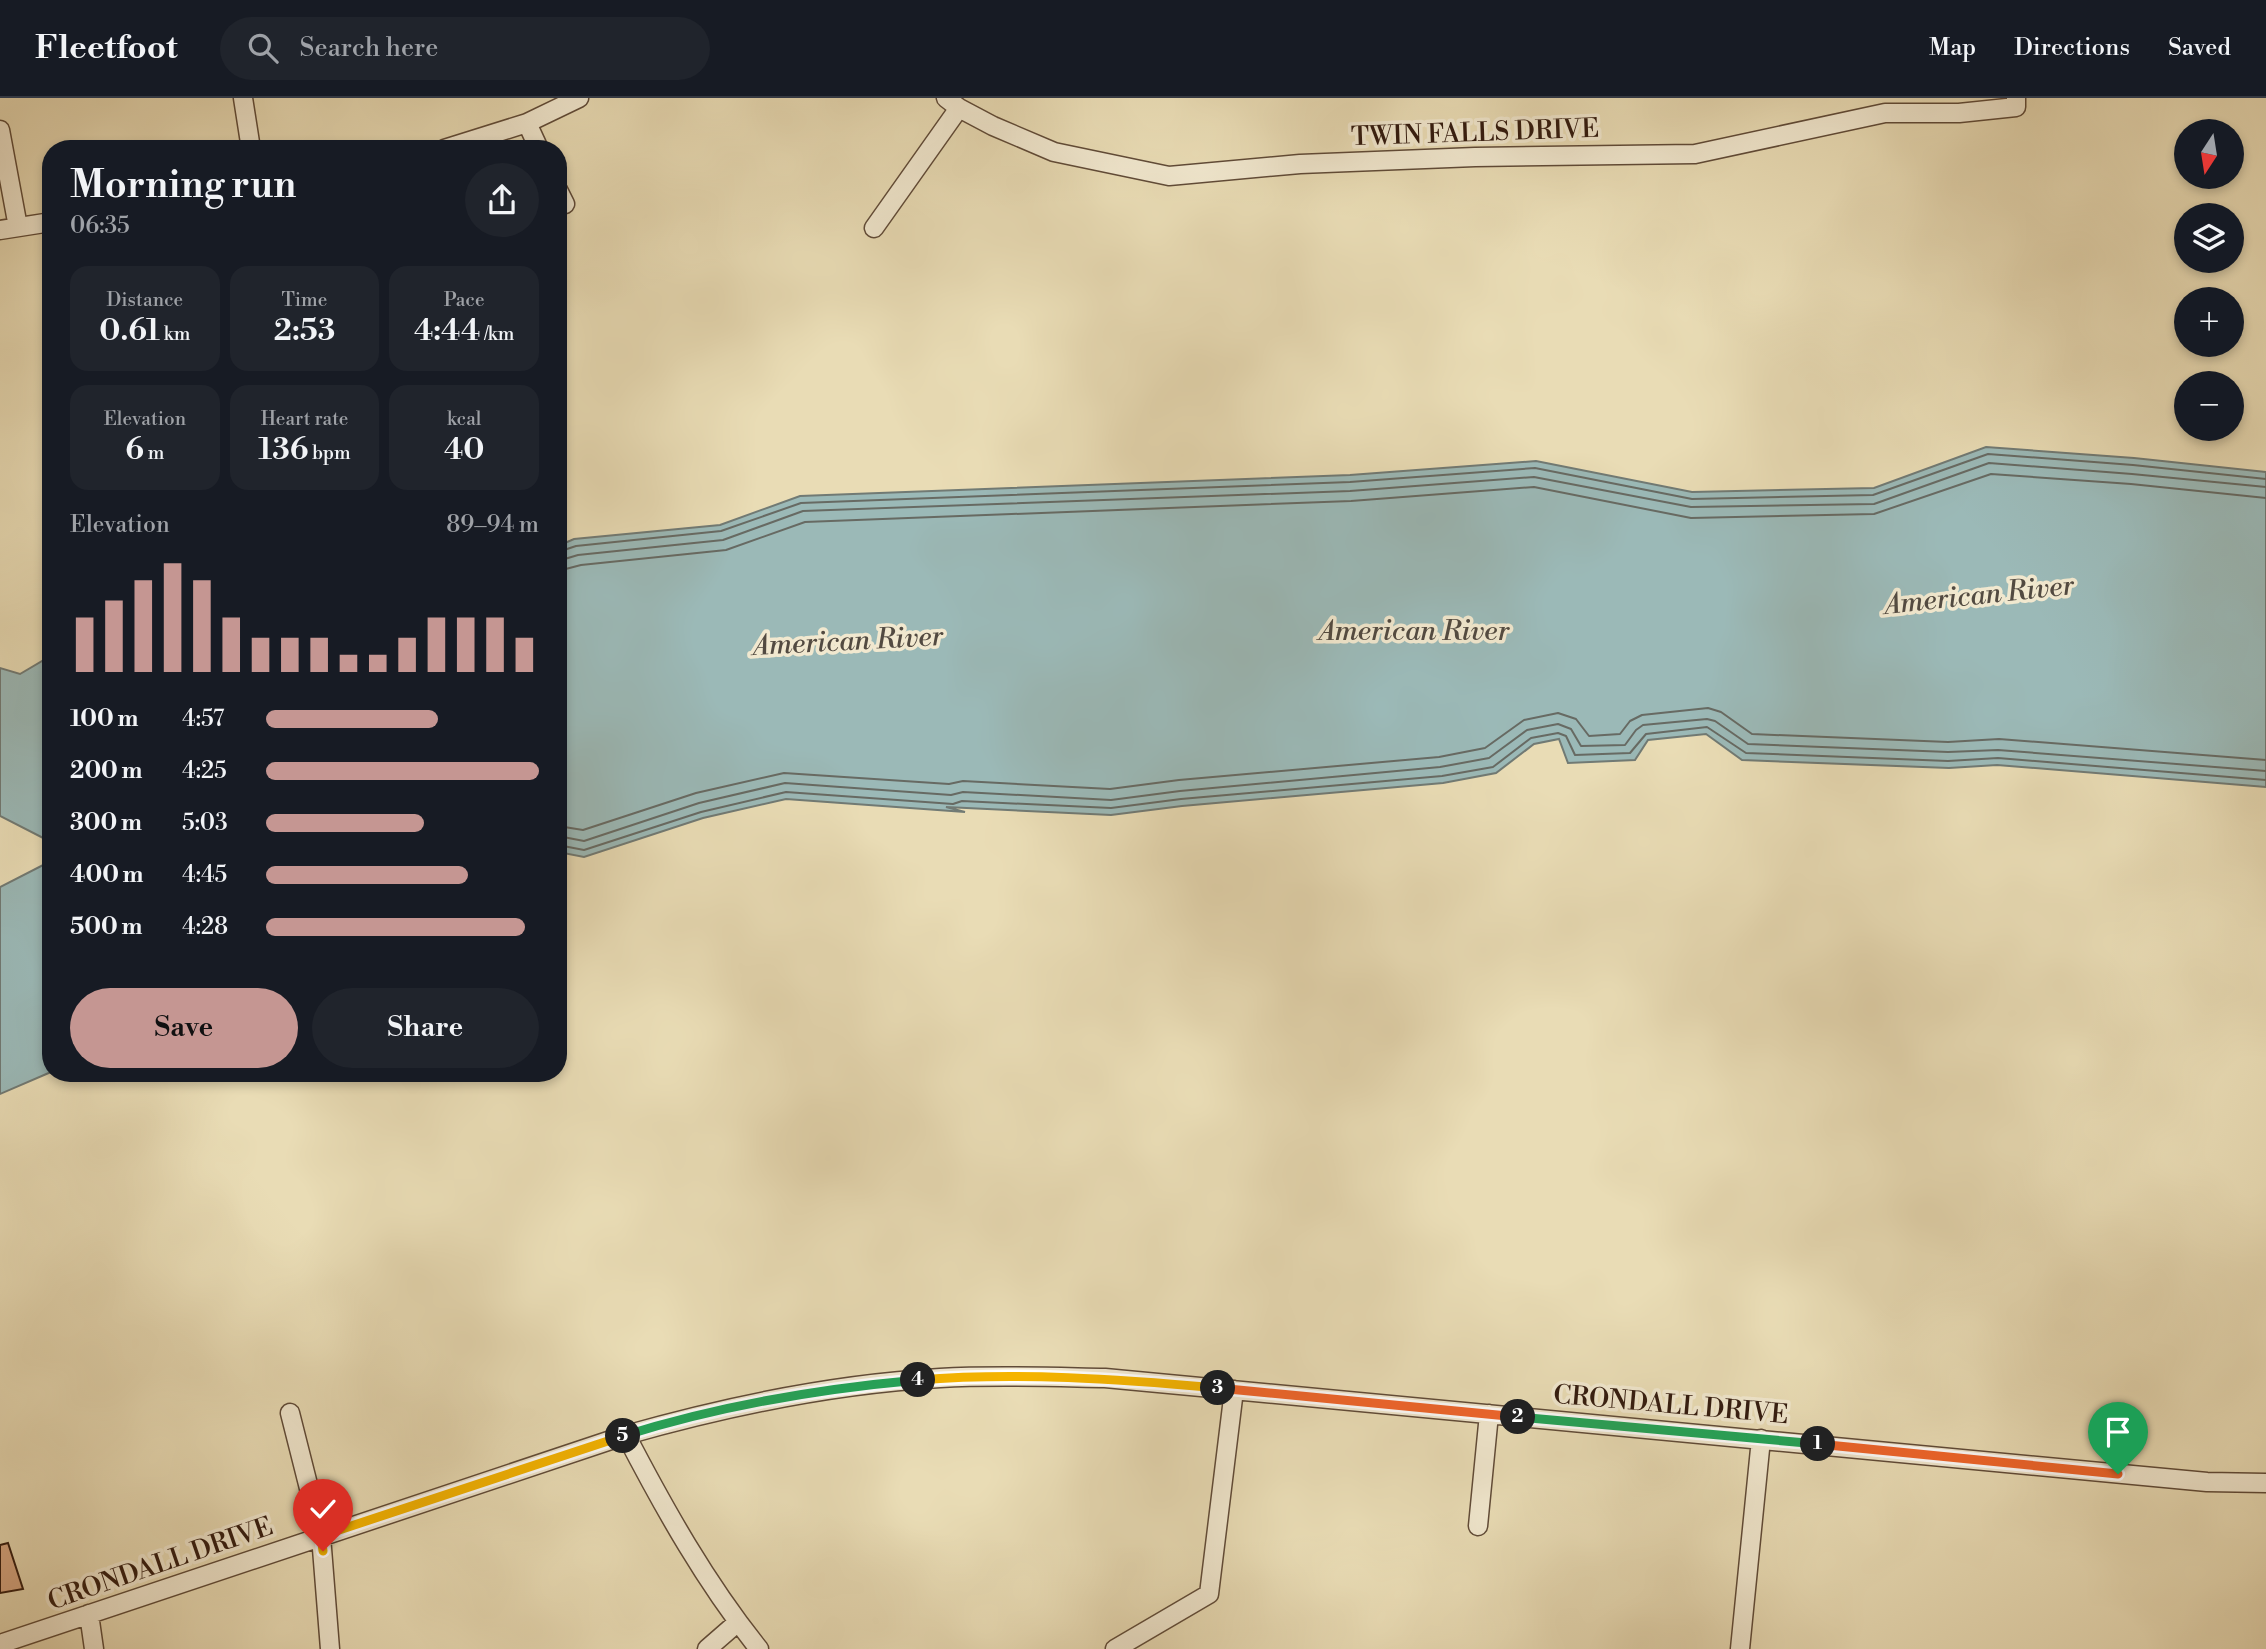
<!DOCTYPE html>
<meta charset="utf-8">
<style>
body{margin:0;font-family:"Libre Bodoni",serif;background:#20242c;color:#f1f3f6;height:100vh;display:flex;flex-direction:column;font-size:26px;white-space:nowrap}
*{box-sizing:border-box;margin:0}
p{font-size:23px;color:#9ea1a6}
.icon{flex:none;width:38px;height:38px;fill:none;stroke:currentColor;stroke-width:2;stroke-linecap:round;stroke-linejoin:round}
.map{position:relative;flex:1;overflow:hidden}
.panel{position:absolute;left:42px;top:42px;width:525px;height:942px;display:flex;flex-direction:column;background:#171b24;border-radius:28px;box-shadow:0 4px 10px #0003}
.panel>*{flex:none}
.needle{width:46px;rotate:192deg}
.tools{position:absolute;left:2174px;top:21px;display:grid;gap:14px}
.tools a{display:grid;place-items:center;width:70px;height:70px;border-radius:50%;background:#171b24;box-shadow:0 4px 10px #0003;font-size:35px}
.pin{position:absolute;display:grid;place-items:center;width:60px;height:60px;color:#fff;margin:-72px -30px;border-radius:50% 50% 50% 0;rotate:-45deg;box-shadow:0 0 7px #0007}
.pin .icon{rotate:45deg}
.km{position:absolute;width:35px;height:35px;margin:-18px;border-radius:50%;background:#222;color:#fff;font-size:19px;line-height:35px;text-align:center}
.round{display:grid;place-items:center;flex:none;width:74px;height:74px;border-radius:37px;background:#20242c}
.summary{display:flex;align-items:center;justify-content:space-between;height:119px;padding:0 28px}
h1{font-size:38px;font-weight:600;line-height:52px}
.stats{display:grid;grid-template-columns:repeat(3,1fr);gap:10px;height:119px;padding:7px 28px}
.stats div{display:grid;align-content:center;border-radius:18px;background:#20242c;text-align:center}
.stats b{font-size:30px;font-weight:600}
.stats small{font-size:19px;font-weight:400}
.stats p{font-size:19px}
.chart{height:196px;padding:14px 28px}
.chart p{display:flex;justify-content:space-between}
.chart svg{width:100%;height:126px;margin-top:7px;stroke:#c59692;stroke-width:6}
.action{display:flex;gap:14px;margin-top:auto;padding:14px 28px}
.action a{flex:1;height:80px;border-radius:42px;background:#c59692;color:#111;font-size:28px;font-weight:600;line-height:80px;text-align:center}
.action a+a{background:#20242c;color:#f1f3f6}
ul{padding:0 28px;list-style:none;font-size:23px}
li{display:grid;grid-template-columns:112px 84px 1fr;align-items:center;height:52px}
li i{height:18px;border-radius:9px;background:#c59692}
header{display:flex;align-items:center;gap:42px;box-sizing:border-box;height:98px;padding:0 35px;background:#171b24;border-bottom:2px solid #363941}
header strong{font-size:33px}
nav{display:flex;gap:38px;margin-inline-start:auto;font-size:24px}
.search{width:490px;height:63px;background:#20242c;display:flex;align-items:center;gap:18px;box-sizing:border-box;padding:0 24px;border-radius:38px;color:#9ea1a6;font-size:26px}
.map>svg:first-child{display:block}
.water{fill:#9bb9b7;stroke:#717a74;stroke-width:2}
.lines{fill:none;stroke-linecap:round;stroke-linejoin:round}
.shore{stroke:#676a63;stroke-width:2}
.building{fill:#d8a884;stroke:#331b0f;stroke-width:2}
.minor-casing{stroke:#604b38;stroke-width:21}
.minor{stroke:#f1e8cf;stroke-width:18}
.split-1-casing{stroke:#fff;stroke-width:14}
.split-2-casing{stroke:#fff;stroke-width:14}
.split-3-casing{stroke:#fff;stroke-width:14}
.split-4-casing{stroke:#fff;stroke-width:14}
.split-5-casing{stroke:#fff;stroke-width:14}
.split-6-casing{stroke:#fff;stroke-width:14}
.split-1{stroke:#f0652b;stroke-width:9}
.split-2{stroke:#22a559;stroke-width:9}
.split-3{stroke:#f0652b;stroke-width:9}
.split-4{stroke:#f5b400;stroke-width:9}
.split-5{stroke:#22a559;stroke-width:9}
.split-6{stroke:#f5b400;stroke-width:9}
.labels{text-anchor:middle;stroke-width:7;stroke-linejoin:round;paint-order:stroke}
.street-label{font-size:26px;fill:#331b0f;stroke:#f1e8cf}
.water-label{font-size:28px;font-style:italic;fill:#524a41;stroke:#f1e8cf}
</style>
<header>
<strong>Fleetfoot</strong>
<div class="search"><svg class="icon" aria-label="search" viewBox="0 0 24 24"><circle cx="10" cy="10" r="6"/><path d="M15 15l6 6"/></svg>Search here</div>
<nav><a>Map</a><a>Directions</a><a>Saved</a></nav>
</header>
<div class="map">
<svg width="2266" height="1551" viewBox="0 0 2266 1551">
<rect width="100%" height="100%" fill="#e9dcb5"/>
<filter id="stains"><feTurbulence type="fractalNoise" baseFrequency=".00286" numOctaves="4"/><feColorMatrix values="0 0 0 0 .2 0 0 0 0 .09 0 0 0 0 .02 0 0 0 .5 -.17"/></filter>
<radialGradient id="worn" r=".72"><stop offset=".6" stop-color="#630" stop-opacity="0"/><stop offset="1" stop-color="#630" stop-opacity=".3"/></radialGradient>
<!-- water -->
<path class="water" d="M 1986,349 L 2134,360 L 2266,374 L 2266,689 L 1997,667 L 1949,670 L 1742,662 L 1706,636 L 1648,642 L 1635,662 L 1568,665 L 1559,641 L 1534,646 L 1496,675 L 1443,685 L 1182,708 L 1111,717 L 946,709 L 965,714 L 786,701 L 703,720 L 584,759 L 558,754 L 558,448 L 574,441 L 720,427 L 800,398 L 1350,377 L 1536,363 L 1692,394 L 1874,390 Z
M 49,559 L 51,560 L 51,744 L 0,718 L 0,570 L 20,576 Z
M 51,763 L 51,974 L 0,996 L 0,789 Z"/>
<g class="lines">
<!-- shore -->
<path class="shore" d="M 558,454 L 576,448 L 721,433 L 801,405 L 1350,384 L 1535,370 L 1692,401 L 1873,397 L 1988,356 L 2133,367 L 2266,381
M 558,463 L 578,457 L 723,442 L 803,413 L 1350,393 L 1534,379 L 1691,409 L 1874,406 L 1989,365 L 2132,376 L 2266,389
M 558,473 L 581,467 L 726,452 L 805,424 L 1351,403 L 1534,389 L 1691,420 L 1874,416 L 1991,376 L 2131,386 L 2266,400
M 558,728 L 583,732 L 696,695 L 784,675 L 949,686 L 963,683 L 1110,691 L 1179,682 L 1439,659 L 1485,650 L 1524,622 L 1558,615 L 1576,621 L 1589,638 L 1620,636 L 1630,623 L 1642,617 L 1708,610 L 1721,614 L 1752,636 L 1948,644 L 1999,641 L 2266,662
M 558,738 L 584,743 L 699,705 L 785,685 L 951,697 L 963,694 L 1111,702 L 1180,693 L 1440,669 L 1489,660 L 1527,632 L 1558,626 L 1571,631 L 1581,648 L 1625,647 L 1636,632 L 1643,627 L 1707,621 L 1715,623 L 1748,646 L 1948,654 L 1998,652 L 2266,673
M 558,747 L 584,752 L 701,714 L 786,694 L 953,706 L 962,703 L 1111,710 L 1181,701 L 1442,678 L 1493,669 L 1531,640 L 1558,635 L 1566,638 L 1575,657 L 1630,655 L 1646,636 L 1707,629 L 1746,655 L 1948,663 L 1998,660 L 2266,682"/>
</g>
<!-- building -->
<path class="building" d="M 8,1445 L 23,1491 L 0,1495 L 0,1447 Z"/>
<g class="lines">
<!-- minor casing -->
<g class="minor-casing">
<path id="minor" d="M 243,0 L 251,51
M 946,0 L 959,10 L 993,28 L 1054,54 L 1169,78 L 1300,66 L 1475,59 L 1695,56 L 1885,15 L 1959,15 L 2016,9 L 2016,0
M 527,25 L 539,51
M 0,32 L 18,129
M 444,51 L 527,25 L 579,0
M 558,92 L 565,106
M 874,130 L 959,10
M 0,132 L 51,124
M 290,1315 L 321,1438 L 330,1551
M 626,1337 C 665,1412 706,1485 759,1551
M 1478,1428 L 1489,1316
M 89,1516 L 94,1551
M 0,1546 L 626,1337 C 728,1308 833,1286 940,1280 C 995,1277 1050,1279 1105,1280 L 2207,1384 L 2266,1385
M 707,1551 L 738,1524
M 1115,1551 L 1209,1496 L 1234,1292
M 1740,1551 L 1761,1341"/>
</g>
<!-- minor -->
<use href="#minor" class="minor"/>
</g>
<g class="lines">
<!-- split-1 casing -->
<g class="split-1-casing">
<path id="split-1" d="M 1818,1346 L 2118,1376"/>
</g>
<!-- split-2 casing -->
<g class="split-2-casing">
<path id="split-2" d="M 1518,1319 L 1818,1346"/>
</g>
<!-- split-3 casing -->
<g class="split-3-casing">
<path id="split-3" d="M 1218,1290 L 1518,1319"/>
</g>
<!-- split-4 casing -->
<g class="split-4-casing">
<path id="split-4" d="M 918,1282 C 1018,1274 1118,1281 1218,1290"/>
</g>
<!-- split-5 casing -->
<g class="split-5-casing">
<path id="split-5" d="M 623,1338 C 718,1308 818,1291 918,1282"/>
</g>
<!-- split-6 casing -->
<g class="split-6-casing">
<path id="split-6" d="M 323,1453 L 321,1438 L 623,1338"/>
</g>
<!-- split-1 -->
<use href="#split-1" class="split-1"/>
<!-- split-2 -->
<use href="#split-2" class="split-2"/>
<!-- split-3 -->
<use href="#split-3" class="split-3"/>
<!-- split-4 -->
<use href="#split-4" class="split-4"/>
<!-- split-5 -->
<use href="#split-5" class="split-5"/>
<!-- split-6 -->
<use href="#split-6" class="split-6"/>
</g>
<g class="labels">
<!-- street labels -->
<g class="street-label">
<text transform="translate(1475 34) rotate(-2)" y="9">TWIN FALLS DRIVE</text>
<text transform="translate(1671 1306) rotate(5)" y="9">CRONDALL DRIVE</text>
<text transform="translate(160 1465) rotate(-19)" y="9">CRONDALL DRIVE</text>
</g>
<!-- water labels -->
<g class="water-label">
<text transform="translate(1979 496) rotate(-6)" y="10">American River</text>
<text x="1414" y="542">American River</text>
<text transform="translate(848 542) rotate(-3)" y="10">American River</text>
</g>
</g>
<rect width="100%" height="100%" filter="url(#stains)"/>
<rect width="100%" height="100%" fill="url(#worn)"/>
</svg>
<div class="tools">
<a><svg class="needle" viewBox="-14 -14 28 28"><path d="M0-13l5 13h-10z" fill="#e53935"/><path d="M0 13l5-13h-10z" fill="#9ea1a6"/></svg></a>
<a><svg class="icon" aria-label="layers" viewBox="0 0 24 24"><path d="M12 4l9 5-9 5-9-5zM3 14l9 5 9-5"/></svg></a>
<a>+</a>
<a>−</a>
</div>
<div class="pin" style="left:2118px;top:1376px;background:#1e9e55"><svg class="icon" aria-label="arrive" viewBox="0 0 24 24"><path d="M6 21V4h12l-3 4 3 4H6"/></svg></div>
<div class="pin" style="left:323px;top:1453px;background:#d93025"><svg class="icon" aria-label="check" viewBox="0 0 24 24"><path d="M5 12l5 5 9-10"/></svg></div>
<b class="km" style="left:1818px;top:1346px">1</b>
<b class="km" style="left:1518px;top:1319px">2</b>
<b class="km" style="left:1218px;top:1290px">3</b>
<b class="km" style="left:918px;top:1282px">4</b>
<b class="km" style="left:623px;top:1338px">5</b>
<section class="panel">
<div class="summary"><div><h1>Morning run</h1><p>06:35</p></div><a class="round"><svg class="icon" aria-label="share" viewBox="0 0 24 24"><path d="M12 15V3M7 8l5-5 5 5M5 13v7h14v-7"/></svg></a></div>
<div class="stats">
<div><p>Distance</p><b>0.61<small> km</small></b></div>
<div><p>Time</p><b>2:53</b></div>
<div><p>Pace</p><b>4:44<small> /km</small></b></div>
</div>
<div class="stats">
<div><p>Elevation</p><b>6<small> m</small></b></div>
<div><p>Heart rate</p><b>136<small> bpm</small></b></div>
<div><p>kcal</p><b>40</b></div>
</div>
<div class="chart"><p><span>Elevation</span>89–94 m</p>
<svg viewBox="0 0 160 44" preserveAspectRatio="none"><path d="M5 44V25M15 44V19M25 44V12M35 44V6M45 44V12M55 44V25M65 44V32M75 44V32M85 44V32M95 44V38M105 44V38M115 44V32M125 44V25M135 44V25M145 44V25M155 44V32"/></svg>
</div>
<ul>
<li><b>100 m</b>4:57<i style="width:63%"></i></li>
<li><b>200 m</b>4:25<i style="width:100%"></i></li>
<li><b>300 m</b>5:03<i style="width:58%"></i></li>
<li><b>400 m</b>4:45<i style="width:74%"></i></li>
<li><b>500 m</b>4:28<i style="width:95%"></i></li>
</ul>
<div class="action"><a>Save</a><a>Share</a></div>
</section>
</div>
